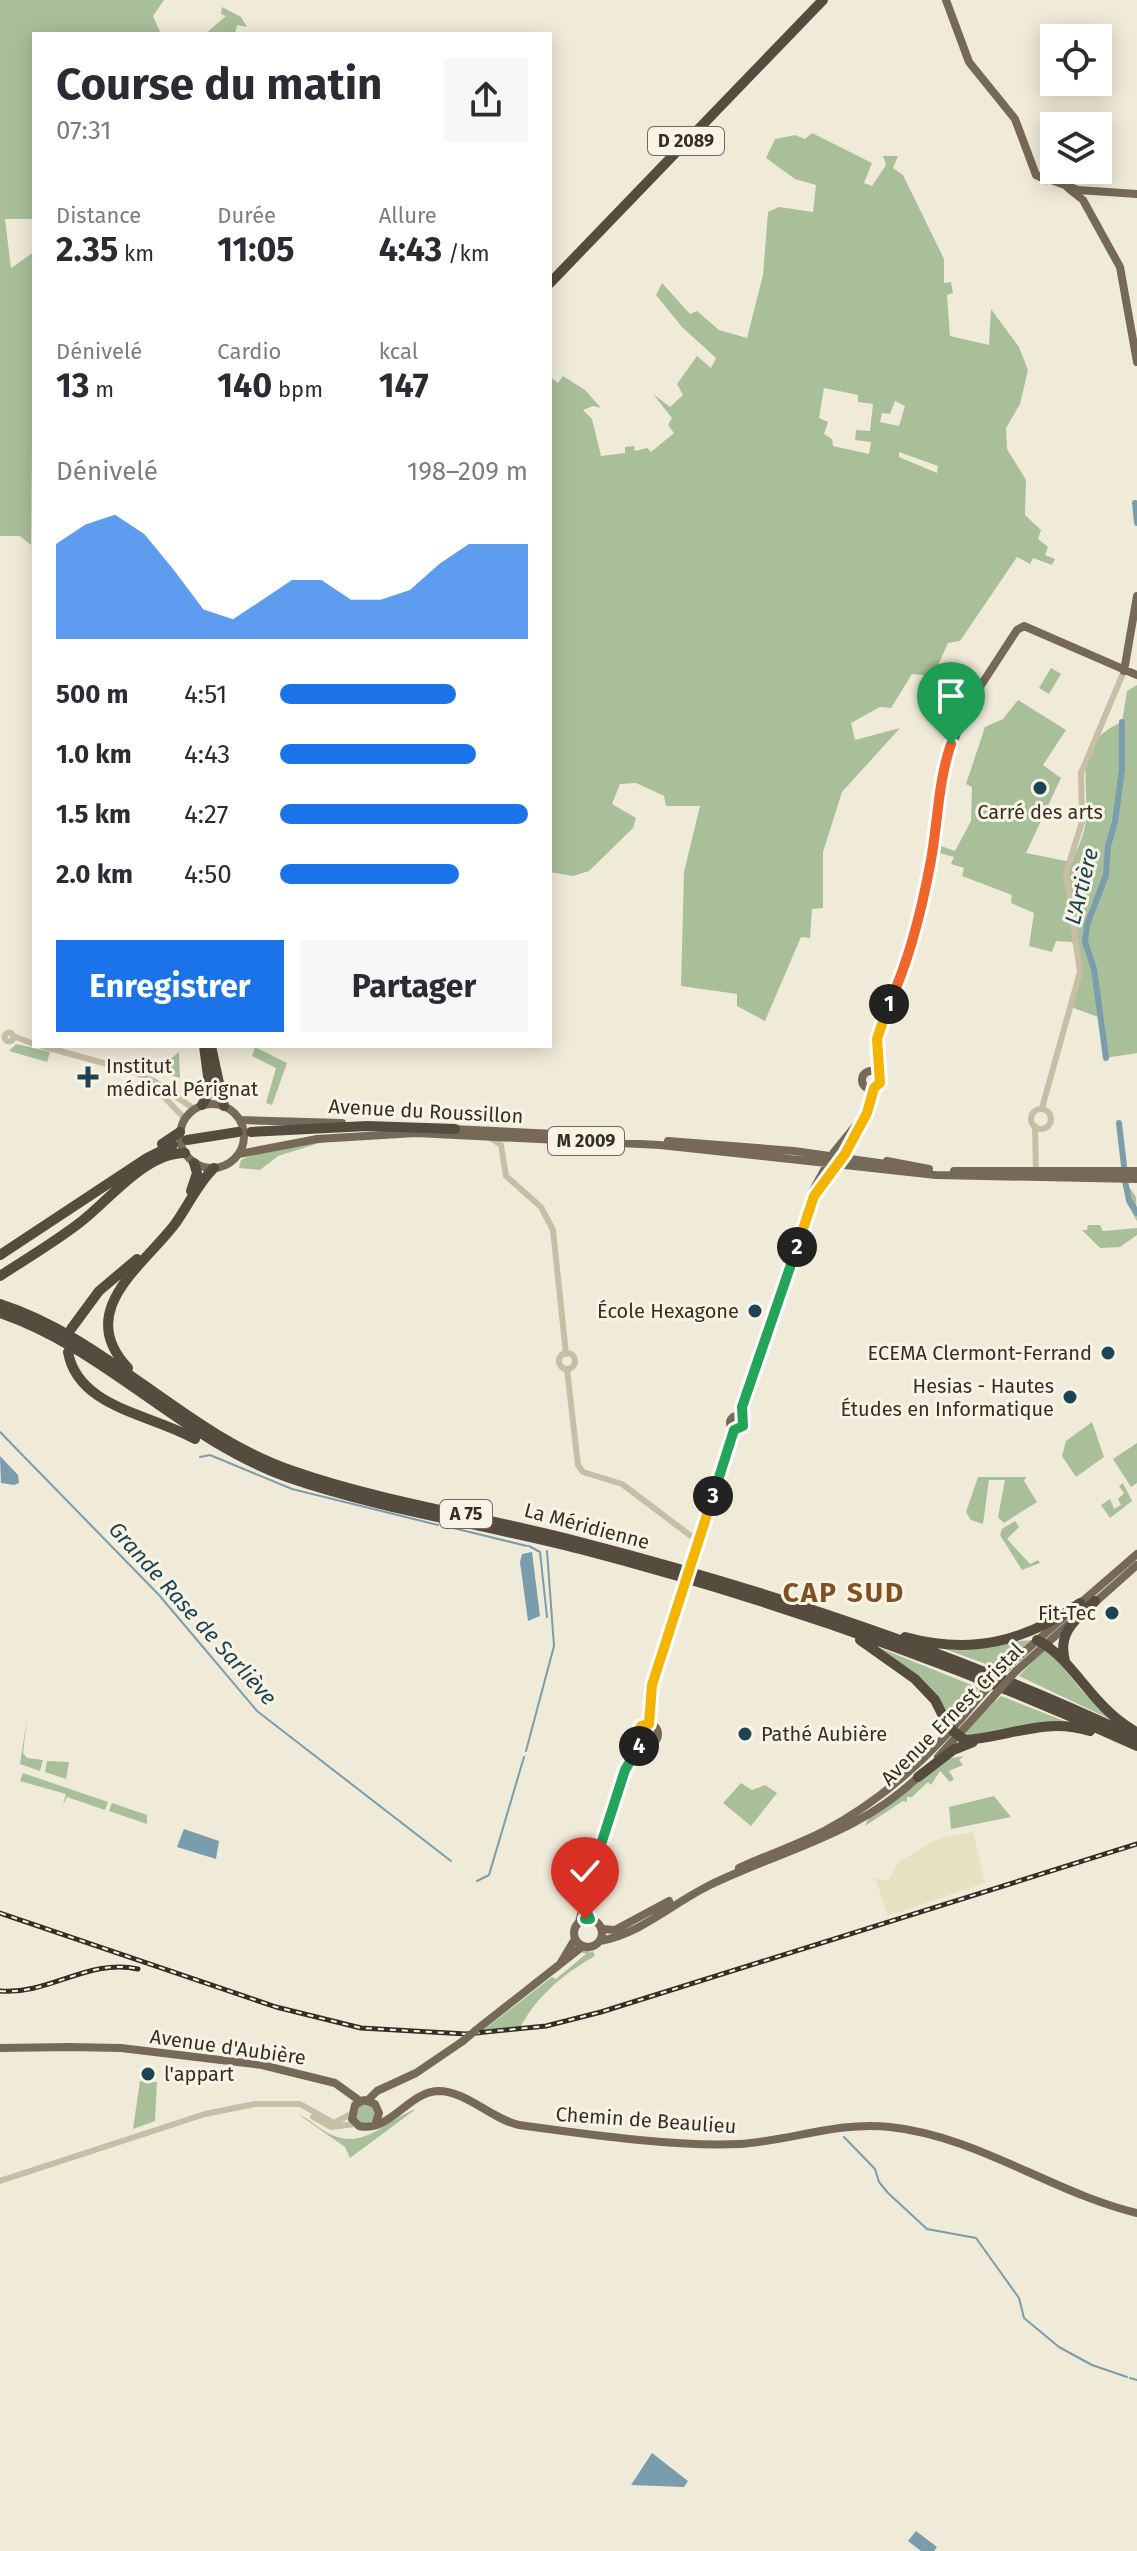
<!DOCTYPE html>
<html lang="fr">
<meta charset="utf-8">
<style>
body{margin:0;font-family:"Fira Sans",sans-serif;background:#f7f7f7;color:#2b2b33;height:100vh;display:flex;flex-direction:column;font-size:30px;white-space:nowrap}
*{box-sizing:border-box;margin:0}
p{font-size:26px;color:#7c7c81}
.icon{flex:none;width:44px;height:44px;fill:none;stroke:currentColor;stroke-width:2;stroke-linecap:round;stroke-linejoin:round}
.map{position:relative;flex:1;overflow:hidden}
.details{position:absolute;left:32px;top:32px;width:520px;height:1016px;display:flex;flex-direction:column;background:#fff;border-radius:0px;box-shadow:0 4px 20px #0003}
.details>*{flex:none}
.buttons{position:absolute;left:1040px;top:24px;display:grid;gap:16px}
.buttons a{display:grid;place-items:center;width:72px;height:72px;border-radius:0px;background:#fff;box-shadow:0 4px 20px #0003;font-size:40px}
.pin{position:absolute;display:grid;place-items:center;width:68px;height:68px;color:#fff;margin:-82px -34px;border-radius:50% 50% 50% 0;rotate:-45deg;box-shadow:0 0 8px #0007}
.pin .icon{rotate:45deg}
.km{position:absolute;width:40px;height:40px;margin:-20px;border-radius:50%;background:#222;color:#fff;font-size:22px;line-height:40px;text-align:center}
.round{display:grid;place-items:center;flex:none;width:84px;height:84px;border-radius:0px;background:#f7f7f7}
.overview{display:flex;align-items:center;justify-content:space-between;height:136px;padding:0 24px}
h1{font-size:44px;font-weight:700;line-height:60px}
.stats{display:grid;grid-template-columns:repeat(3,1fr);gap:12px;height:136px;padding:8px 24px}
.stats div{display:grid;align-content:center}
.stats b{font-size:34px;font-weight:700}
.stats small{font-size:22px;font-weight:400}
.stats p{font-size:22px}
.chart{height:224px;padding:16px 24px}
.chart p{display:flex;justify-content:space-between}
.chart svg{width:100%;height:144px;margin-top:8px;fill:#1a73e8;opacity:.7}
.button{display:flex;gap:16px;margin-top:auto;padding:16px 24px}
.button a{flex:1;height:92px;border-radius:0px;background:#1a73e8;color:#fff;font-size:32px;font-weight:700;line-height:92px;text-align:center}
.button a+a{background:#f7f7f7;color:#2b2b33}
ul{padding:0 24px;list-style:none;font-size:26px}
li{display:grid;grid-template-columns:128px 96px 1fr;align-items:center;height:60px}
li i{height:20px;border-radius:10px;background:#1a73e8}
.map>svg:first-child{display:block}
.green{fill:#a9bf9a;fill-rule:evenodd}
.plaza{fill:#e8e1c1}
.water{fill:#799dac}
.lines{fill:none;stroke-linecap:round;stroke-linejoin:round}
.stream{stroke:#799dac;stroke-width:2}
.river{stroke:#799dac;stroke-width:6}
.minor{stroke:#c8bea6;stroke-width:6}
.major{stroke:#766958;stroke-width:8}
.highway{stroke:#554b3e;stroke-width:10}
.rail-casing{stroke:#342e27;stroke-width:5}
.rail{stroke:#f8f4e5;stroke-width:2;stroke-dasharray:6;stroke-linecap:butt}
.major-bridge{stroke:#766958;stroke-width:8}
.split-1-casing{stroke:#fff;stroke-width:16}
.split-2-casing{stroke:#fff;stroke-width:16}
.split-3-casing{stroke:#fff;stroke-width:16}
.split-4-casing{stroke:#fff;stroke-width:16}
.split-5-casing{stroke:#fff;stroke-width:16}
.split-1{stroke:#f0652b;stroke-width:10}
.split-2{stroke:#f5b400;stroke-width:10}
.split-3{stroke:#22a559;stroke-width:10}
.split-4{stroke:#f5b400;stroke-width:10}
.split-5{stroke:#22a559;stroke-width:10}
.poi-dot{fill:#1e4354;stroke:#f8f4e5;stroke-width:3}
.labels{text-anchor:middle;stroke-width:6;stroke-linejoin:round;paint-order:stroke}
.shield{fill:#f8f4e5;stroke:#6f6960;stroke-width:2}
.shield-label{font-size:18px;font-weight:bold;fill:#342e27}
.poi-label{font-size:20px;fill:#342e27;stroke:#f8f4e5;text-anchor:end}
.street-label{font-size:20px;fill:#342e27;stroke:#f8f4e5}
.water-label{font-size:22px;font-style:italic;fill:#1e4354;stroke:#f8f4e5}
.district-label{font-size:28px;font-weight:bold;letter-spacing:2px;fill:#805022;stroke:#f8f4e5}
</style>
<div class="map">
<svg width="1137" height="2551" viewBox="0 0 1137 2551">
<rect width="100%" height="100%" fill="#f0ebd9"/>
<!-- green -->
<path class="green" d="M 0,0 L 164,0 L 153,16 L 161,34 L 34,34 L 34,219 L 5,219 L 11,268 L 34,252 L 31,545 L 20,536 L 0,536 Z
M 222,7 L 241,17 L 247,27 L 237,25 L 235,34 L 205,34 L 226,16 L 221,14 Z
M 812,133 L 872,163 L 864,183 L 872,186 L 886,165 L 883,156 L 898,156 L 893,168 L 903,175 L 944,259 L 944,283 L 951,282 L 953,293 L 947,295 L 950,336 L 989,345 L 991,309 L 1019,347 L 1028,370 L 1020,404 L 1006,428 L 1007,449 L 1026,480 L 1025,515 L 1041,530 L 1038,539 L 1048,547 L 1045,555 L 1055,559 L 1052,565 L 1033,558 L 1030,564 L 1017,557 L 960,641 L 948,643 L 933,676 L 912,674 L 891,708 L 880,707 L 851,723 L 855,740 L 900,728 L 842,792 L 823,852 L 823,908 L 812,909 L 810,938 L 801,937 L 765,1021 L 737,1006 L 737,994 L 681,986 L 684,872 L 700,806 L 666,806 L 664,796 L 636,783 L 620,784 L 612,804 L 636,818 L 633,828 L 589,871 L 573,876 L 550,872 L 550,377 L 558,383 L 563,376 L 585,390 L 601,408 L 593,406 L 583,410 L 592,419 L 601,456 L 625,453 L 625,447 L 634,446 L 635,451 L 647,448 L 651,452 L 674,433 L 668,425 L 672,418 L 653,394 L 670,407 L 683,395 L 677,384 L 697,356 L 711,368 L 716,358 L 682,327 L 656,295 L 662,283 L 690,314 L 697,311 L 719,330 L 747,338 L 763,275 L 768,212 L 779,207 L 813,212 L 816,185 L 795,179 L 766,158 L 775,139 L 795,135 L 805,139 ZM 824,388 L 858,395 L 858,402 L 873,404 L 870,431 L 856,430 L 855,440 L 871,442 L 869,454 L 833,446 L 832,439 L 824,434 L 828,422 L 819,418 ZM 895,401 L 905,406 L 899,426 L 880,422 L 882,413 L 890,414 ZM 899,452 L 938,466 L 937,473 L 899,457 Z
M 1051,668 L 1061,674 L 1049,694 L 1039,688 Z
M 1137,685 L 1137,1053 L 1105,1058 L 1101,1018 L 1071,1007 L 1080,959 L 1072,942 L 1056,941 L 1052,952 L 1029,946 L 1034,913 L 1011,903 L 1012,895 L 962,876 L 964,868 L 951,864 L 954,857 L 936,852 L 938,845 L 955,851 L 971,821 L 972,787 L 966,784 L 985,727 L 1003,719 L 1018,700 L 1066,730 L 1043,765 L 1061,778 L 1026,853 L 1071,862 C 1078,849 1084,835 1086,820 C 1089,776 1072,744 1122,722 L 1127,691 Z
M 16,1044 L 50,1052 L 47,1062 L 9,1051 Z
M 255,1047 L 287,1063 L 272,1105 L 266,1103 L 276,1068 L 252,1056 Z
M 179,1052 L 180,1078 L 156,1071 Z
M 329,1140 L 278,1156 L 260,1170 L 239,1168 L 241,1160 L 254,1154 Z
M 1125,1181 L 1136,1197 L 1137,1221 L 1126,1202 Z
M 1088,1225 L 1100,1225 L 1103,1231 L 1137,1228 L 1137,1235 L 1120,1247 L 1100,1248 L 1082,1230 L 1087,1230 Z
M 1092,1422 L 1104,1457 L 1076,1477 L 1062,1456 L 1066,1441 Z
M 1137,1443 L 1137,1483 L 1131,1487 L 1113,1459 Z
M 978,1477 L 1026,1477 L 1024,1481 L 1037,1502 L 1004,1523 L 998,1517 L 1005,1480 L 989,1480 L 983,1524 L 971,1520 L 966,1512 Z
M 1123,1483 L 1132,1501 L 1110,1518 L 1101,1505 L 1110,1499 L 1114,1509 L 1121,1505 L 1118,1499 L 1124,1493 L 1119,1486 Z
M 1015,1521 L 1019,1527 L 1007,1539 L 1030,1564 L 1038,1560 L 1040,1563 L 1022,1570 L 1000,1535 L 1002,1529 Z
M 1033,1640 L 997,1668 L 939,1647 Z
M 875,1646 L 979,1688 L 954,1728 L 943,1705 Z
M 1046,1647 L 1083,1692 L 1118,1723 L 1019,1676 Z
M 1001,1696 L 1067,1722 L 965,1736 L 968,1727 Z
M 27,1718 L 23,1753 L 27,1758 L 43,1760 L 40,1771 L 20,1764 Z
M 964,1756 L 959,1760 L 963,1765 L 949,1771 L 954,1779 L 950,1782 L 940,1771 L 931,1785 L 928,1782 L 912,1797 L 907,1797 L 907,1802 L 903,1801 L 865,1826 L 869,1817 L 946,1759 Z
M 47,1761 L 69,1762 L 66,1779 L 45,1772 Z
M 23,1773 L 108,1802 L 105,1810 L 67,1797 L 63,1805 L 66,1794 L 20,1781 Z
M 741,1783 L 752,1790 L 765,1785 L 777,1793 L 751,1826 L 723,1803 Z
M 994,1796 L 1011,1817 L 951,1829 L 949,1807 Z
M 112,1803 L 147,1815 L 147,1824 L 109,1811 Z
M 583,1949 L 591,1949 L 589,1953 L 593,1951 L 595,1956 C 565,1973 537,1995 520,2028 L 482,2031 L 552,1977 L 556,1979 L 586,1954 L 581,1952 Z
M 140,2081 L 157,2082 L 155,2121 L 133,2129 Z
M355 2114a10 10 0 1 1 20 0a10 10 0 1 1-20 0Z
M 416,2109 L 350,2158 L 345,2147 L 298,2114 C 310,2119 320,2130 332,2135 C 366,2150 388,2118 416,2109 Z"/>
<!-- plaza -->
<path class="plaza" d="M 973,1832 L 985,1883 L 888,1916 L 875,1878 L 888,1881 L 899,1862 L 925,1846 L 940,1838 Z"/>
<!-- water -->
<path class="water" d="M 0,1456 L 18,1475 L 19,1483 L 14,1485 L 1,1483 Z
M 532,1552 L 540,1616 L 528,1621 L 520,1562 L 522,1554 Z
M 184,1829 L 219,1841 L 216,1859 L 177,1847 Z
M 652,2453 L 688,2481 L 684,2487 L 631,2485 Z
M 916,2531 L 937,2547 L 934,2551 L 921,2551 L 908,2541 Z"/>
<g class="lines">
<!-- stream -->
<path class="stream" d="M 0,1432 L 159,1595 L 257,1711 L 451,1861
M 200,1457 L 210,1455 L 292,1489 L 438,1525
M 441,1525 L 527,1546
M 529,1546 L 540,1552 L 547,1617
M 526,1751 L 554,1646 L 547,1551
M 477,1881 L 489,1875 L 524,1757
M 844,2137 L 875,2169 L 879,2182 L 888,2193 L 927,2229 L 976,2238 L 1019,2298 L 1024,2318 L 1059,2347 L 1092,2365 L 1127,2377
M 1130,2378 L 1137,2380"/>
<!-- river -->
<path class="river" d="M 1135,503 L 1137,523
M 1106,1058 L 1094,969 L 1085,942 L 1087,925 L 1106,875 L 1108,846 L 1115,822 L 1122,769 L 1122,722
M 1119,1123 L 1124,1166
M 1125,1181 L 1129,1200 L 1137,1213"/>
<!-- minor -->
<path class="minor" d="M4.5 1037a4.5 4.5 0 1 1 9 0a4.5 4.5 0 1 1-9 0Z
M 13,1036 L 34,1044
M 42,1046 L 132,1071 L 154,1081 L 194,1109
M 152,1084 L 185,1119
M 1042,1108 L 1080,972 L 1066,873 L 1082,822 L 1081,773 L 1124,671
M1031 1119a10 10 0 1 1 20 0a10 10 0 1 1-20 0Z
M 1035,1126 L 1036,1174
M 492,1139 L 501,1145 L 506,1176 L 541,1207 L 553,1230 L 566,1354
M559 1361a8 8 0 1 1 16 0a8 8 0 1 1-16 0Z
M 567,1369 L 578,1465 L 583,1472 L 622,1484 L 699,1542
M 313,2117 L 331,2127 L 355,2124
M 0,2181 L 205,2114 L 255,2104 L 300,2104 L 334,2123 L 351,2114"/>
<!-- major -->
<path class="major" d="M 946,0 L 969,62 L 1015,119 L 1036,175 L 1047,180
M 1046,178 L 1078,190 L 1137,194
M 1068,188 L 1083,200 L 1120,267 L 1137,362
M 1124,671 L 1137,596
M862 1080a9 9 0 1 1 18 0a9 9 0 1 1-18 0Z
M 879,1075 L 878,1032 L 908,958 L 931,861 L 946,759 L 972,699 L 1017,630 L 1024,626 L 1137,675
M180 1136a32 32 0 1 1 64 0a32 32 0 1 1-64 0Z
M 240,1120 L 342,1123
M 452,1129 L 618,1137
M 668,1141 L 794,1151 L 893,1165
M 239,1154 L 317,1139 L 416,1133 L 660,1145 L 936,1175 L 1137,1179
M 887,1161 L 929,1169
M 954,1171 L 1137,1171
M 811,1194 L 834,1152 L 856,1125
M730 1423a7 7 0 1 1 14 0a7 7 0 1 1-14 0Z
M 741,1418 L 812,1199 L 845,1154 L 867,1113 L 874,1088
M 692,1564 L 734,1430
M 1092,1605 L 1137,1565
M 1077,1606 L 1137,1554
M 1007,1667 L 1064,1617
M 1016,1671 L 1072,1621
M636 1734a11 11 0 1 1 22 0a11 11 0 1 1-22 0Z
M 649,1724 L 652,1685 L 684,1589
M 938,1757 L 991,1699
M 739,1868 C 767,1855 797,1845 824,1831 C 887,1798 937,1750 981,1695
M574 1933a14 14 0 1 1 28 0a14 14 0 1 1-28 0Z
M 579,1922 C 596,1863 604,1795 641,1743
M 602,1929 L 615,1930 L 669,1901
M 600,1941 C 640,1934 672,1904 708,1886 C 781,1850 862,1834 922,1773
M 560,1964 L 575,1939
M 475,2031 L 583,1946
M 69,2047 L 121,2048 L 262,2065 L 335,2083 L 360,2101
M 0,2048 L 71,2047
M 368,2100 L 377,2091 L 416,2073 L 463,2041
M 376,2122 L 379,2113 L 375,2104 L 364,2100 L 355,2105 L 352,2119 L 359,2126 C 390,2133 408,2092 438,2091 C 467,2091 491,2119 519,2125 C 585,2134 674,2147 739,2144 C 790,2141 838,2121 890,2127 C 977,2136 1053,2193 1137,2213"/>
<!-- highway -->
<path class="highway" d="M 550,283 L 823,0
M 211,1046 L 224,1106
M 202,1105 L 210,1091 L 204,1046
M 251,1132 L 367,1126 L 455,1129
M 187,1140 L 238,1132
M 162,1144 L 180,1132
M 191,1191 L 197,1173 L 194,1163
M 0,1255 L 147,1158 L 173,1145
M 0,1276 C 26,1259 53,1243 78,1224 C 108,1202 144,1153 185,1153
M 0,1304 C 109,1339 184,1434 293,1471 C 385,1503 485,1517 580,1542 C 770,1591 960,1654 1137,1738
M 0,1313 C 106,1349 181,1439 287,1477 C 382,1510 484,1524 580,1549 C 771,1599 958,1664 1137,1746
M 71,1329 L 99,1291 L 137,1259
M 68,1352 C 78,1408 151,1414 195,1439
M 128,1368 C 74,1311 143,1266 175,1224 C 188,1206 198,1183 214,1168
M 905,1637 C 971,1655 1025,1642 1080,1603
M 860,1640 L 915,1679 L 935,1700 L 949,1728 L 965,1740 C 1010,1737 1044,1717 1090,1731
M 1037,1640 C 1072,1657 1091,1706 1133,1730
M 1065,1661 C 1057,1632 1076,1619 1095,1601
M 918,1777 L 953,1750 L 973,1742"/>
<!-- rail casing -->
<g class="rail-casing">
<path id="rail" d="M 0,1913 L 276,2007 L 361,2028 L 466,2034 L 546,2026 L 601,2012 L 1137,1844
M 0,1991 C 50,1995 88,1958 138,1969"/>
</g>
<!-- rail -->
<use href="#rail" class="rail"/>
<!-- major-bridge -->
<path class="major-bridge" d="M 684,1589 L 692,1564
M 981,1695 L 1007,1667
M 991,1699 L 1016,1671
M 463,2041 L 475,2031"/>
</g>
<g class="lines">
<!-- split-1 casing -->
<g class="split-1-casing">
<path id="split-1" d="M 889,1004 C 910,959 922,909 931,860 C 938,821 938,782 951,744"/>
</g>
<!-- split-2 casing -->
<g class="split-2-casing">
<path id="split-2" d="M 797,1247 L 814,1196 L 845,1154 L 867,1113 L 874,1088 L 880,1083 L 877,1039 L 889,1004"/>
</g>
<!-- split-3 casing -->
<g class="split-3-casing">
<path id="split-3" d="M 713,1496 L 734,1430 L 743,1426 L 742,1407 L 797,1247"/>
</g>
<!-- split-4 casing -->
<g class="split-4-casing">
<path id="split-4" d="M 639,1746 L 637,1734 L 641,1726 L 649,1724 L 652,1685 L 713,1496"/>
</g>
<!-- split-5 casing -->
<g class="split-5-casing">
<path id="split-5" d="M 585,1919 L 590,1919 L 584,1906 L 584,1897 L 625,1770 L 639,1746"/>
</g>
<!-- split-1 -->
<use href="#split-1" class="split-1"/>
<!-- split-2 -->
<use href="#split-2" class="split-2"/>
<!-- split-3 -->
<use href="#split-3" class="split-3"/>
<!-- split-4 -->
<use href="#split-4" class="split-4"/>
<!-- split-5 -->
<use href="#split-5" class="split-5"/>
</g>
<!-- markers -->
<g class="poi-dot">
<circle cx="1040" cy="788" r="8"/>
<path d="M84 1065h8v8h8v8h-8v8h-8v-8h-8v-8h8z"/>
<circle cx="755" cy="1311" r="8"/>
<circle cx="1108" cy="1353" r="8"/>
<circle cx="1070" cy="1397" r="8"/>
<circle cx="1112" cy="1613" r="8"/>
<circle cx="745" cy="1734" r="8"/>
<circle cx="148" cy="2074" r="8"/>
</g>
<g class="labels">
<!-- shield labels -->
<g class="shield">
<rect x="648" y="127" width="76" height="28" rx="6"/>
<rect x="548" y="1127" width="76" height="28" rx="6"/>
<rect x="440" y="1500" width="52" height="28" rx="6"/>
</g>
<g class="shield-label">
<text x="686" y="147">D 2089</text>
<text x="586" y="1147">M 2009</text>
<text x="466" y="1520">A 75</text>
</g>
<!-- poi labels -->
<g class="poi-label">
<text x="1040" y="819" text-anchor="middle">Carré des arts</text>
<text x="106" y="1073" text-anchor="start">Institut<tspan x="106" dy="23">médical Pérignat</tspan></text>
<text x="739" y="1318">École Hexagone</text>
<text x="1092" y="1360">ECEMA Clermont-Ferrand</text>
<text x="1054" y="1393">Hesias - Hautes<tspan x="1054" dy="23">Études en Informatique</tspan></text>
<text x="1096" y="1620">Fit-Tec</text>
<text x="761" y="1741" text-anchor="start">Pathé Aubière</text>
<text x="164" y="2081" text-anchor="start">l'appart</text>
</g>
<!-- street labels -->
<g class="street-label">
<text transform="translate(426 1111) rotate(3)" y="7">Avenue du Roussillon</text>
<text transform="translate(587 1526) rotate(15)" y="7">La Méridienne</text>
<text transform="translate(952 1714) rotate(-45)" y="7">Avenue Ernest Cristal</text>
<text transform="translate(228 2047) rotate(8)" y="7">Avenue d'Aubière</text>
<text transform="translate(646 2120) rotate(4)" y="7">Chemin de Beaulieu</text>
</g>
<!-- water labels -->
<g class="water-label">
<text transform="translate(1081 886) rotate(-76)" y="8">L'Artière</text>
<text transform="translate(193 1613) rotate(48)" y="8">Grande Rase de Sarliève</text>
</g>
<!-- district labels -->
<g class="district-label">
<text x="844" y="1602">CAP SUD</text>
</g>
</g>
</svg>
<div class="buttons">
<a><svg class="icon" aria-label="locate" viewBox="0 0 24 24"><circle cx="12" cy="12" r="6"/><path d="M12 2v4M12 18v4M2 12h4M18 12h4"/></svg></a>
<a><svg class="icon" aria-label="layers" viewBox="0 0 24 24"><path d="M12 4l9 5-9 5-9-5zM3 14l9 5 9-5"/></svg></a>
</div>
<div class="pin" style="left:951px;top:744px;background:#1e9e55"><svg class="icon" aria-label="arrive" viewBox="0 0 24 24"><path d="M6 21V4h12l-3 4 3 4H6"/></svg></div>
<div class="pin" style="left:585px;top:1919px;background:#d93025"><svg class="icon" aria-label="check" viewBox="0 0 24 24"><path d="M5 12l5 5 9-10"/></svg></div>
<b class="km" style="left:889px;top:1004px">1</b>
<b class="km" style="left:797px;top:1247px">2</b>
<b class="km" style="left:713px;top:1496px">3</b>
<b class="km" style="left:639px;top:1746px">4</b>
<section class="details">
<div class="overview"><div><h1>Course du matin</h1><p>07:31</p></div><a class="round"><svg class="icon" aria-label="share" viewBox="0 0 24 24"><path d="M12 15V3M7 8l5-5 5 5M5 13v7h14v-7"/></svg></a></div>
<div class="stats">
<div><p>Distance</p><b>2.35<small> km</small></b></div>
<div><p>Durée</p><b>11:05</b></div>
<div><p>Allure</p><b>4:43<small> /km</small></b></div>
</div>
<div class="stats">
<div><p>Dénivelé</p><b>13<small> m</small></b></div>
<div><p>Cardio</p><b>140<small> bpm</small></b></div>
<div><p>kcal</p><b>147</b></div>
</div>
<div class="chart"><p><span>Dénivelé</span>198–209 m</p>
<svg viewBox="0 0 160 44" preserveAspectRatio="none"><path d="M0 44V15L10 9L20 6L30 12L40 23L50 35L60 38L70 32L80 26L90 26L100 32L110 32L120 29L130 21L140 15L150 15L160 15V44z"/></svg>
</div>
<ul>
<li><b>500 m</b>4:51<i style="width:71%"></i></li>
<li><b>1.0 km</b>4:43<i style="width:79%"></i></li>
<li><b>1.5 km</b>4:27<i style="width:100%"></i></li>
<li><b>2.0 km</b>4:50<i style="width:72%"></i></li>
</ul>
<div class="button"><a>Enregistrer</a><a>Partager</a></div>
</section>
</div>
